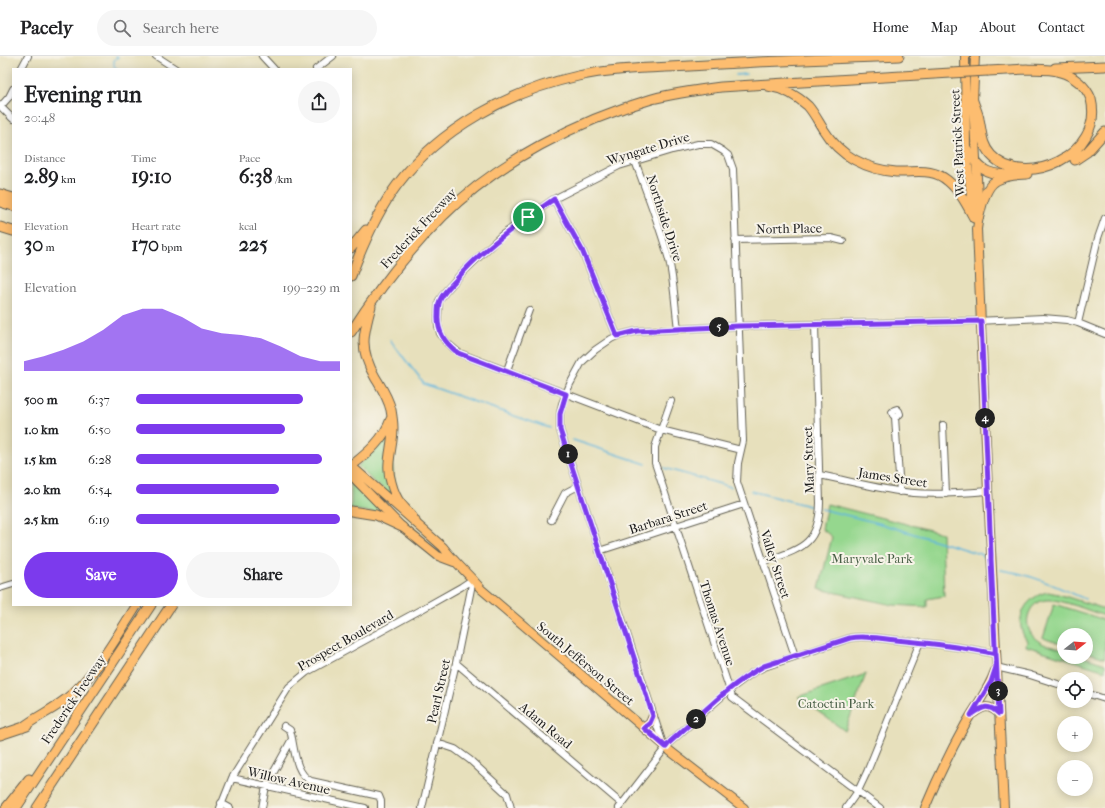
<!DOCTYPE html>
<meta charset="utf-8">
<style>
body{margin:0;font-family:"IM FELL French Canon",serif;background:#f6f6f6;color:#202124;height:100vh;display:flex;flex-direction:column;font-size:15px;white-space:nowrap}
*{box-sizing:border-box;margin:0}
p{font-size:13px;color:#757577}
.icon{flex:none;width:22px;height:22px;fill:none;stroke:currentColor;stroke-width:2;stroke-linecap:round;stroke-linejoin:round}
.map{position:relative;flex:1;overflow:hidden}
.panel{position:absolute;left:12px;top:12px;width:340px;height:538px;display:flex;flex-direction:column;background:#fff;border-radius:0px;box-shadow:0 2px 10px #0003}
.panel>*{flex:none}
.needle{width:26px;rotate:73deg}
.fabs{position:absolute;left:1057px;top:572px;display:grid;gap:8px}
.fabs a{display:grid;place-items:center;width:36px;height:36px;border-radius:50%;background:#fff;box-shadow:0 2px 10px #0003;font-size:20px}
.pin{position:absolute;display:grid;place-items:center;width:34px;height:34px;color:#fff;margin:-17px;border:2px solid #fff;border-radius:50%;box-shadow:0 1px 4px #0007}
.km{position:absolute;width:20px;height:20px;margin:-10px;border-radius:50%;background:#222;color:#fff;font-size:11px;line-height:20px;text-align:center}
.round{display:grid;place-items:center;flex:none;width:42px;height:42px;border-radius:21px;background:#f6f6f6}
.overview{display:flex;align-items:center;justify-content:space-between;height:68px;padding:0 12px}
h1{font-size:22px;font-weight:700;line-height:30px}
.stats{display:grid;grid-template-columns:repeat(3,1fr);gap:6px;height:68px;padding:4px 12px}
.stats div{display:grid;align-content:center}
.stats b{font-size:20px;font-weight:700}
.stats small{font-size:11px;font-weight:400}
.stats p{font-size:11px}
.chart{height:112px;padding:8px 12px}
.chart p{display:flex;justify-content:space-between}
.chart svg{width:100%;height:72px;margin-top:4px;fill:#7c3aed;opacity:.7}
.primary-button{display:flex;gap:8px;margin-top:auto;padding:8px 12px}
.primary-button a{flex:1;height:46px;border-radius:24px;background:#7c3aed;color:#fff;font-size:16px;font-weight:700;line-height:46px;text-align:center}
.primary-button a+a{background:#f6f6f6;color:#202124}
ul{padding:0 12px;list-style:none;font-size:13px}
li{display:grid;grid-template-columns:64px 48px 1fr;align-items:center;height:30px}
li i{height:10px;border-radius:5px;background:#7c3aed}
header{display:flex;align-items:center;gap:24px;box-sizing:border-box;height:56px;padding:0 20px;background:#fff;border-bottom:1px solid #e0e0e0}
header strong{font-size:19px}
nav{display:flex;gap:22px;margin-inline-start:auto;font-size:14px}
.search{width:280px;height:36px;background:#f6f6f6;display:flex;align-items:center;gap:10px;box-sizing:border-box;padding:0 14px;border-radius:22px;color:#757577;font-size:15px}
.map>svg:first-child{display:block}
.green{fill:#95d78e;stroke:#587a55}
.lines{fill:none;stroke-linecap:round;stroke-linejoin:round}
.stream{stroke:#5fb6dc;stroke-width:1.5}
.minor-casing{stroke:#636154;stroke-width:8}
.major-casing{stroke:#636154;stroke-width:10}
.highway-casing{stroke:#636154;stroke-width:11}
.minor{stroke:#fff;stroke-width:6}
.major{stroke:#fdbd6f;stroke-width:8}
.highway{stroke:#fdbd6f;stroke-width:9}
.highway-bridge-casing{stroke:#636154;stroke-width:11;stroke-linecap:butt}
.highway-bridge{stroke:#fdbd6f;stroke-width:9}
.route-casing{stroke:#fff;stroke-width:8}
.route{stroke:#7c3aed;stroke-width:5}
.labels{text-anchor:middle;stroke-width:4;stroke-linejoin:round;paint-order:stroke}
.street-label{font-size:13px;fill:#1c1c1c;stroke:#f7f3e8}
.park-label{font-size:13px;fill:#465d44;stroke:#f7f3e8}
</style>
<header>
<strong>Pacely</strong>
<div class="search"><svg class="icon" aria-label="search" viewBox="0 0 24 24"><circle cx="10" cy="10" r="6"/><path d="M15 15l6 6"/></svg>Search here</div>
<nav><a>Home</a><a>Map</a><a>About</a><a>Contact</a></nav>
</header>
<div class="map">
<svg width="1105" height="752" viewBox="0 0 1105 752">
<rect width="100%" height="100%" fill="#f7f3e8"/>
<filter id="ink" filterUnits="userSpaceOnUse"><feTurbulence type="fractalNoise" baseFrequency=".025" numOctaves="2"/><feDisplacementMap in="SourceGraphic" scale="8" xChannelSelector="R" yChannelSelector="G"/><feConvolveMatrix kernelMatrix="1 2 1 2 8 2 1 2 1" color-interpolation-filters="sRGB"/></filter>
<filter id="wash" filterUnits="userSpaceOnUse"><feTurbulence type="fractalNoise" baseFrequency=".012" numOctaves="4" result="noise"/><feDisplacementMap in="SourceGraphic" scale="16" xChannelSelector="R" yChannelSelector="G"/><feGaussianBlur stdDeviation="0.9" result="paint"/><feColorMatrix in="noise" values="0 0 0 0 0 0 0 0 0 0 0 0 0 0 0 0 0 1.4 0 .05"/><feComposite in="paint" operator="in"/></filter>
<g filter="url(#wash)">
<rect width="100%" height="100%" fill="#e7e0bc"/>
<!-- green -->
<path class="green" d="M 388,379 L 390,380 L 396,444 L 373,425 L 358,410 Z
M 351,428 L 387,459 L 351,453 Z
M 827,448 L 942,477 L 944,540 L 927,543 L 927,551 L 893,549 L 819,533 L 832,481 L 822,473 Z
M 1048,536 L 1058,538 L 1105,553 L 1105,560 C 1091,556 1060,542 1046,544 C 1027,546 1021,571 1036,583 C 1043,590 1055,591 1064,594 L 1064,601 L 1084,601 L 1105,608 L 1105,615 L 1026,590 L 1027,585 C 1012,565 1025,540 1048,536 Z
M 1054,548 L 1105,564 L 1105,602 L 1086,596 L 1086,579 L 1064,579 L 1064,589 L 1043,582 Z
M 866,618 L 845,675 L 798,641 Z"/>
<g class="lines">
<!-- stream -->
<path class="stream" d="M 116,0 L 118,1 L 114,4 L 114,10 L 117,13
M 736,19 L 746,18
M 390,284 L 424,328 L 549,372
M 573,384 L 646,408
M 664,412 L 731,431
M 751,435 L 817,452
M 821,453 L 878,467 L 980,498 L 984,502
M 1001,514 C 1031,518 1058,531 1085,543"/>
</g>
</g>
<g filter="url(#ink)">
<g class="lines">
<!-- minor casing -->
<g class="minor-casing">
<path id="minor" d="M 156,0 L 176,13
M 262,0 L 274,13
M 21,13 L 28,0
M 316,13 L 333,0
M 0,50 L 13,63
M 1,50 L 9,41 L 13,33
M 635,105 C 647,138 660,170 669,204 C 674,226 675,250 678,273
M 554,143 L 582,194 L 617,280
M 735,184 L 831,182 L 843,185
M 1078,267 L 1098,182 L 1105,162
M 507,314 L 529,254
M 671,345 L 655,391 L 655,407 L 732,641 L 880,752
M 895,361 L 898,360 L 900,358 L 899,355 L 897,353 L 894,354 L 892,356 L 893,359 L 895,361 L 900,436
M 943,369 L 946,438
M 741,394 L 661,374 L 459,297 L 446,286 L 440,277 L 438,269 L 438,260 L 439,245 L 445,236 L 461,218 L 502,179 L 554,143 L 619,110 L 672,94 L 698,88 L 711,88 L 723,95 L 728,99 L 733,113 L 743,385 L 738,407 L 737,426 L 795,600
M 819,419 C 850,425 882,434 914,437 C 938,439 963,437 988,435
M 551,464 L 565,437 L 578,430
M 599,495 L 744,448
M 763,506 C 799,493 819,491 820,447 L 815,269
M 0,532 L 13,528
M 456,607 L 622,748
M 996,611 L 1030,619 L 1064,630
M 1086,637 L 1105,643
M 284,670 L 290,674 C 295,691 294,717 311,725 L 379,740 L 381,745 L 381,752
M 437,687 L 455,693 L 470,704 L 507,738 L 511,752
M 663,688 L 560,374 L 560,358 L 562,348 L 570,328 L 582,306 L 595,294 L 611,283 L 617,280 L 637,275 L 739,270 L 975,265 L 1043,262 L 1067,264 L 1078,267 L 1105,278
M 232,722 L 365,752
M 221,747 L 230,752
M 220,752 L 232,722 L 289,631 L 307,616 L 422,553 L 461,531 L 473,523
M 262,752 L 266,730 L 292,683
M 422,752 L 456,607 L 470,538 L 473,523
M 619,752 L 670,686 L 729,634 L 752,617 L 764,611 L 850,582 C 865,579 881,583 896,584 C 929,587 963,591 996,598
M 846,752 L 858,735 L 867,716 L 920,586"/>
</g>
<!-- major casing -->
<g class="major-casing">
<path id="major" d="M 965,0 L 966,92 L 973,159
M 975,0 L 973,45 L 979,160 L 977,173 L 988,435 L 1004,752
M 351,412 L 356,414 L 443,491 C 455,507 469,518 481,533 L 666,691 L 670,695 L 744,752
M 351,419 L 402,471 L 438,500 L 454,506
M 974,657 C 985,649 990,649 999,658
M 644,672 L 650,667 L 653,660
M 925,752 C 937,723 950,696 965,669 C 975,651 988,635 995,615"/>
</g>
<!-- highway casing -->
<g class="highway-casing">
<path id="highway" d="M 1055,12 L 1105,10
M 988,15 L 1027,13
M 768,30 C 782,32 797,40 808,50 C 814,57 818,65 823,73 C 831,86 842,97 855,104 C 868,111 882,115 896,116 C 915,117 932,111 948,125 C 960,135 967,149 974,162
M 973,45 C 975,51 978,57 979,63 C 982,76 981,88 991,99 C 1024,135 1105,99 1091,43 C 1086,30 1074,20 1060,16 C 1049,12 1034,14 1021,13
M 966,92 C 979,111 982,118 1007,119
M 1075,104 L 1087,96 L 1105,76
M 0,138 L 13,142
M 0,146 L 13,150
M 979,160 C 986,128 992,119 1027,118
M 0,171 L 13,175
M 351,192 L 366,174
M 351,220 C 363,188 377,156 397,129 C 440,72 510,35 578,20 C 612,12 655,12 690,10 C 760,5 830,3 899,0
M 371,250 C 363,279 359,293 375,321 C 381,331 388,341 391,354 C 392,360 393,366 393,372 C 393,391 385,408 391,426 C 393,434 396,442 401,448 C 406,454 411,458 415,465
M 351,276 C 378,234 408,195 443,160 C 497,106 579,64 652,43 C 675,37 698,34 721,31 L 951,17
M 351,410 C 368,397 384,383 391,363
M 351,455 L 376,459 L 402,471
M 22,672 C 37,660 55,653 70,640 C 98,615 117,580 137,549
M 0,679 L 27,670
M 6,752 L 29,723
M 16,752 L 151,549
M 37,752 L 171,549"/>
</g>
<!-- minor -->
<use href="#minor" class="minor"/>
<!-- major -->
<use href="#major" class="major"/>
<!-- highway -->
<use href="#highway" class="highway"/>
<!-- highway-bridge casing -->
<g class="highway-bridge-casing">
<path id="highway-bridge" d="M 951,17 L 988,15"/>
</g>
<!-- highway-bridge -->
<use href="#highway-bridge" class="highway-bridge"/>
</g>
</g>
<g class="lines" filter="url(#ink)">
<!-- route casing -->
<g class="route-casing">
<path id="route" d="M 528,161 C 502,180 476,200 455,225 C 449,231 443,237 440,244 C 438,249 438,254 438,259 C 437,276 445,287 458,297 L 566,338 L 560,358 L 560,374 L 653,660 L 650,667 L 644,672 L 666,691 L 670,686 C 700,660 728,629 764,610 L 850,582 C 865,579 881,583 896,584 C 929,587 963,591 996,598 L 999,658 C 988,647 983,651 971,659 L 991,626 L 996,611 L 991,503 L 991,498 L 981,265 L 739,270 L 637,275 L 617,280 L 582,194 L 554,143 L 528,161"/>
</g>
<!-- route -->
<use href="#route" class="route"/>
</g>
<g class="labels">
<!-- street labels -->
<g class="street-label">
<text transform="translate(957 87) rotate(-93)" y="5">West Patrick Street</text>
<text transform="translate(648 92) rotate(-17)" y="5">Wyngate Drive</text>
<text transform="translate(665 162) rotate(72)" y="5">Northside Drive</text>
<text transform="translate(418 172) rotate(-47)" y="5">Frederick Freeway</text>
<text transform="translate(789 172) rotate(-1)" y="5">North Place</text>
<text transform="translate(808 404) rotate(-92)" y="5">Mary Street</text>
<text transform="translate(893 421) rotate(9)" y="5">James Street</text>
<text transform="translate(668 461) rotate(-18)" y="5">Barbara Street</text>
<text transform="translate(776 508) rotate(72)" y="5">Valley Street</text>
<text transform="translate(718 567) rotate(72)" y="5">Thomas Avenue</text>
<text transform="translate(345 584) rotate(-30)" y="5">Prospect Boulevard</text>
<text transform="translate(586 607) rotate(40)" y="5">South Jefferson Street</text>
<text transform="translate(438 635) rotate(-77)" y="5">Pearl Street</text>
<text transform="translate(73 643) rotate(-56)" y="5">Frederick Freeway</text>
<text transform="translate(546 669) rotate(40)" y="5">Adam Road</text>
<text transform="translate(289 724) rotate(13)" y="5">Willow Avenue</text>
</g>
<!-- park labels -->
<g class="park-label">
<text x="872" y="507">Maryvale Park</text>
<text x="836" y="652">Catoctin Park</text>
</g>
</g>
</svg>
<div class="fabs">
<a><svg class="needle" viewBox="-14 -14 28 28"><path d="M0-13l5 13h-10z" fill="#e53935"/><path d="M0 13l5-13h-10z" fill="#757577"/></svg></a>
<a><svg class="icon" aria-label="locate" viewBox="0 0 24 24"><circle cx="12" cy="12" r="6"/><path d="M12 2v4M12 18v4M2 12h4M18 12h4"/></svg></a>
<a>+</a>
<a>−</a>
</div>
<div class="pin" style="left:528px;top:161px;background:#1e9e55"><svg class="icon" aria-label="arrive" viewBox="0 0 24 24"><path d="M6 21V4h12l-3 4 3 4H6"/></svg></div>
<b class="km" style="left:568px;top:398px">1</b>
<b class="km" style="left:696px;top:663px">2</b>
<b class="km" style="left:998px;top:635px">3</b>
<b class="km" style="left:985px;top:362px">4</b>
<b class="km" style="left:719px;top:271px">5</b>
<section class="panel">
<div class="overview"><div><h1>Evening run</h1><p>20:48</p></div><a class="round"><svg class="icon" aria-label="share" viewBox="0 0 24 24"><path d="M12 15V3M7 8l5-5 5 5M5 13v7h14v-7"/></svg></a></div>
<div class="stats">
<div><p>Distance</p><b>2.89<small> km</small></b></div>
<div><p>Time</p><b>19:10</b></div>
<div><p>Pace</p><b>6:38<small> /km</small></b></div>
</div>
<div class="stats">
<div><p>Elevation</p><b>30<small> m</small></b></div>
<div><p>Heart rate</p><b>170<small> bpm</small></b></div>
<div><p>kcal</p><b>225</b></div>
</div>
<div class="chart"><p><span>Elevation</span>199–229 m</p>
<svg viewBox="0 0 160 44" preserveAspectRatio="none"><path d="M0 44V38L10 35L20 31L30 26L40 19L50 10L60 6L70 6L80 11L90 18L100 21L110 22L120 24L130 29L140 35L150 38L160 38V44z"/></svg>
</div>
<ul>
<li><b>500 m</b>6:37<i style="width:82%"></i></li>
<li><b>1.0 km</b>6:50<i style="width:73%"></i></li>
<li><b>1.5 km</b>6:28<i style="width:91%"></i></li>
<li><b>2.0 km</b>6:54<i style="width:70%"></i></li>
<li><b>2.5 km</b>6:19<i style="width:100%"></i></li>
</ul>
<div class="primary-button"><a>Save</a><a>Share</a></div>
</section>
</div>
